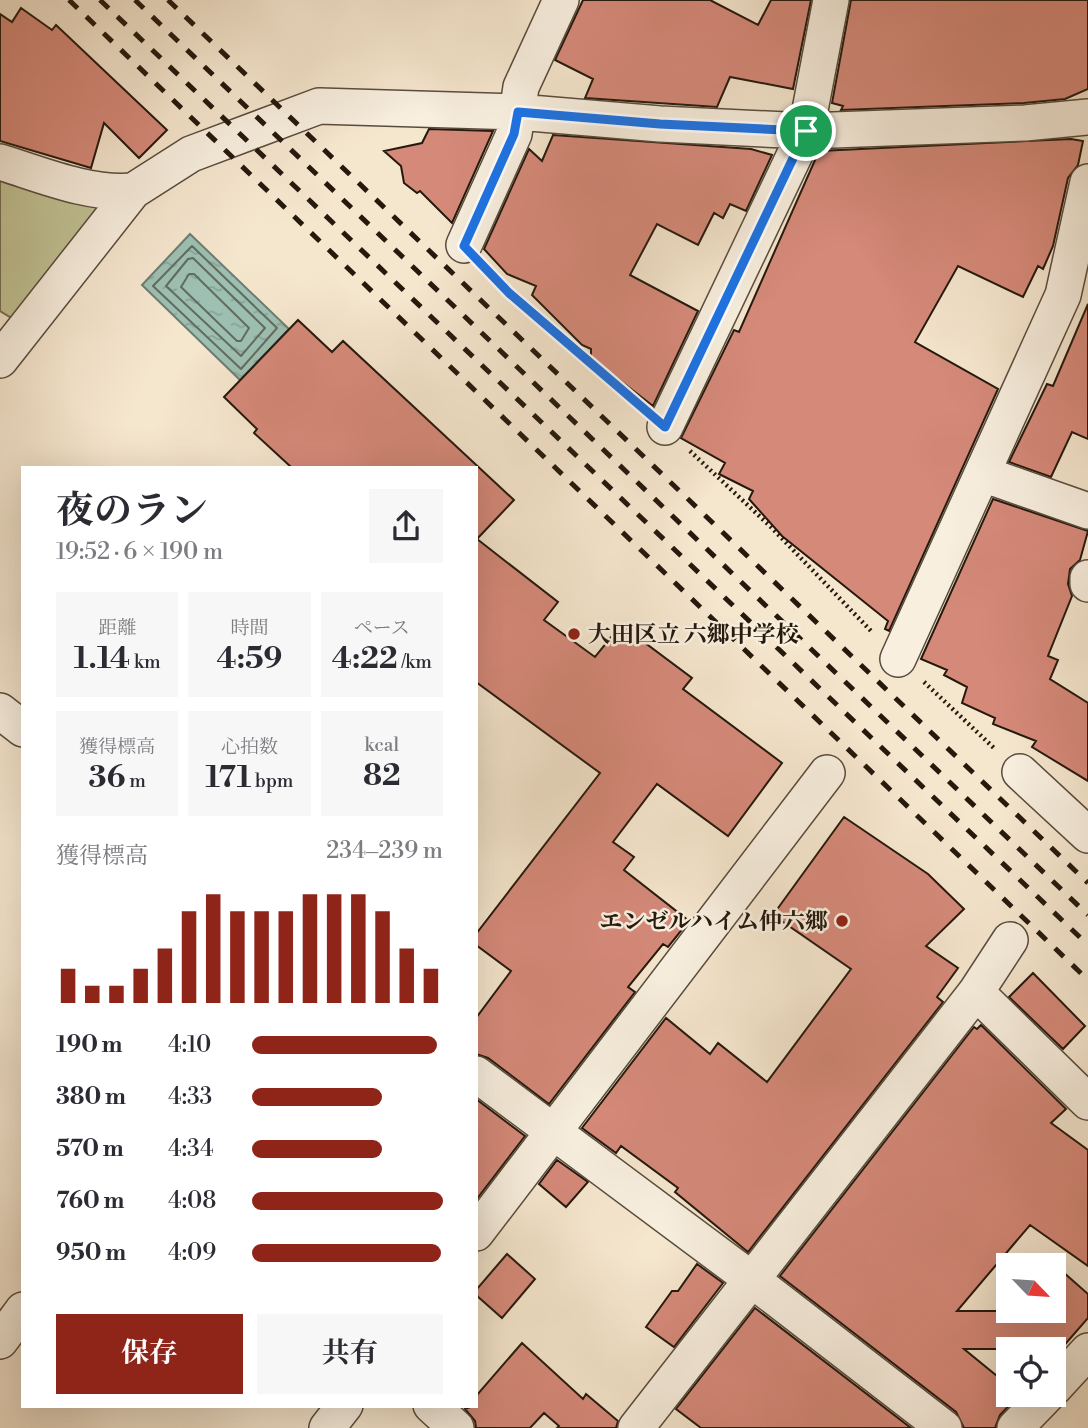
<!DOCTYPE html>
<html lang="ja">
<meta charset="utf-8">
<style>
body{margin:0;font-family:"Libre Bodoni","Noto Serif JP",serif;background:#f7f7f7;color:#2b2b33;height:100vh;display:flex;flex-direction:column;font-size:26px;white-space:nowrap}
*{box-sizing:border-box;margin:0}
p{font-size:23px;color:#7c7c81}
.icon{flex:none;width:38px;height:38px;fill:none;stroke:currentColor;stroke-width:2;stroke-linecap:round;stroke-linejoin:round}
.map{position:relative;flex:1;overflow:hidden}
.panel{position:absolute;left:21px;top:466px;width:457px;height:942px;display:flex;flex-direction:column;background:#fff;border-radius:0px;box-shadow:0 7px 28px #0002}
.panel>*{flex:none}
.needle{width:46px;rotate:115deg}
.buttons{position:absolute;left:996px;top:1253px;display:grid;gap:14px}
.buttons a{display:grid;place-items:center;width:70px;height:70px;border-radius:0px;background:#fff;box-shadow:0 7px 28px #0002;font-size:35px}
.pin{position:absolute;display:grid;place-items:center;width:60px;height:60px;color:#fff;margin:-30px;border:4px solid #fff;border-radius:50%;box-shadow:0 2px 7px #0007}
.round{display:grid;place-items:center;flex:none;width:74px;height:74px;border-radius:0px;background:#f7f7f7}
.head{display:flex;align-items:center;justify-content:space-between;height:119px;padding:0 35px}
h1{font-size:38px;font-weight:700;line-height:52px}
.metrics{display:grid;grid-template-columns:repeat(3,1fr);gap:10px;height:119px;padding:7px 35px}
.metrics div{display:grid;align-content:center;border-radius:0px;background:#f7f7f7;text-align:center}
.metrics b{font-size:30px;font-weight:700}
.metrics small{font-size:19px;font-weight:400}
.metrics p{font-size:19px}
.chart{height:196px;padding:14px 35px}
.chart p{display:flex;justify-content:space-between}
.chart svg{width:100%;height:126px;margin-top:7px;stroke:#8f2418;stroke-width:6}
.cta{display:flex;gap:14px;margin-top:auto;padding:14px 35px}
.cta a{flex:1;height:80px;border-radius:0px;background:#8f2418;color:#fff;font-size:28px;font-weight:700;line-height:80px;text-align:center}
.cta a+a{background:#f7f7f7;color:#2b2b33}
ul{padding:0 35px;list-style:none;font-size:23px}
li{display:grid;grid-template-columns:112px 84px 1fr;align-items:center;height:52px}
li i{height:18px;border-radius:9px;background:#8f2418}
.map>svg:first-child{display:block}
.park{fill:#c1c395;stroke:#736e51;stroke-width:2}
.water{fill:url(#water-ripples);stroke:#6d7d71;stroke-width:2}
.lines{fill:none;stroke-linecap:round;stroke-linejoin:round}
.shore{stroke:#616c60;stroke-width:2}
.building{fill:#d58979;stroke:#25190d;stroke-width:2}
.minor-casing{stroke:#594c3d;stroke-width:38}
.path{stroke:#25190d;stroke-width:4.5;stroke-dasharray:2 3.5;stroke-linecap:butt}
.minor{stroke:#f8efdf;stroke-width:35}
.rail{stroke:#25190d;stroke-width:5;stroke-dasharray:12 12;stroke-linecap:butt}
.route-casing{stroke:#fff;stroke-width:14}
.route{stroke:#1a73e8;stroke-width:9}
.poi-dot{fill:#8f2418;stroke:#f8efdf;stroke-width:2.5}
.labels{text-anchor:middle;stroke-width:5;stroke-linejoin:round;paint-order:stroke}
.poi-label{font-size:23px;font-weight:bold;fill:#25190d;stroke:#f8efdf;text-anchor:start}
</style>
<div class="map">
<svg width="1088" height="1428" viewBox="0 0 1088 1428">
<defs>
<pattern id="water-ripples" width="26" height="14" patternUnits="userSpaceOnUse" patternTransform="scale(1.75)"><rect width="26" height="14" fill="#9dc0b3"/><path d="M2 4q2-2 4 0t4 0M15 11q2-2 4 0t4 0" fill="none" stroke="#87a499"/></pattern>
</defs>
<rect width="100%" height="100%" fill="#f5e6ce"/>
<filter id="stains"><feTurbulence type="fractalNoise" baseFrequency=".00286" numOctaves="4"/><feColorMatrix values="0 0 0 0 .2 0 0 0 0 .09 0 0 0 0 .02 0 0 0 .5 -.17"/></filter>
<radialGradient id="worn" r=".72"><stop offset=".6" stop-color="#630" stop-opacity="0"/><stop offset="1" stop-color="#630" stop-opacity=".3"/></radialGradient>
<!-- park -->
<path class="park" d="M 0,171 L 119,203 L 18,322 L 0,311 Z"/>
<!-- water -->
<path class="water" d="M 190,234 L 289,329 L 240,380 L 142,285 Z"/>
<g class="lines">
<!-- shore -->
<path class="shore" d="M 192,246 L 277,328 L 241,369 L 153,286 Z
M 193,258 L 265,328 L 241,356 L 166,286 L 188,259 Z
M 189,274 L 194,274 L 249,328 L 241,341 L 237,341 L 181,287 Z"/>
</g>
<!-- building -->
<path class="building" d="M 583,0 L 710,0 L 758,25 L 771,0 L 811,0 L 793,89 L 730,77 L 717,107 L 585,98 L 593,79 L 555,60 Z
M 851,0 L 1088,0 L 1088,89 L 1065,99 L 1024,103 L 841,110 L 843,106 L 832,103 Z
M 21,8 L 52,30 L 56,25 L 167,130 L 139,158 L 104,123 L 91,168 L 0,141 L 0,14 L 12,22 Z
M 429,129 L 493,131 L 452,223 L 420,191 L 417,193 L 404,183 L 401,166 L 384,151 L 422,143 Z
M 553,135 L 751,149 L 772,155 L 746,211 L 730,204 L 723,218 L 714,213 L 698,245 L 657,224 L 630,275 L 698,311 L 653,406 L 591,358 L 591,349 L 582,345 L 532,295 L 536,286 L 507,274 L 484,249 L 529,149 L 542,161 Z
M 1071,139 L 1083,141 L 1078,165 L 1068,178 L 1053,246 L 1043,269 L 1038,266 L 1023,297 L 958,266 L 915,342 L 998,389 L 889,631 L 885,629 L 888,621 L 782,536 L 749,499 L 753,491 L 719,474 L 725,463 L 681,438 L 734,330 L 739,332 L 819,151 Z
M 1088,304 L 1088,439 L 1072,432 L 1051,477 L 1009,462 L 1047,384 L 1053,386 Z
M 298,320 L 332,352 L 343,341 L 514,500 L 477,539 L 558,602 L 544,620 L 595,657 L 621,625 L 692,678 L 683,689 L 782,763 L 728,836 L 657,784 L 613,842 L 634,857 L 624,870 L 689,921 L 668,947 L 663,944 L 628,987 L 635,992 L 549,1104 L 488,1058 L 476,1054 L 476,1018 L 511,971 L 476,945 L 476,934 L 600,773 L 476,682 L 476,467 L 291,467 L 254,433 L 257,429 L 224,397 Z
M 993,499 L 1088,531 L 1080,560 L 1070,569 L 1068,584 L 1072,596 L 1048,656 L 1058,660 L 1050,679 L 1088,703 L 1088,781 L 1032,747 L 1036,741 L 993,724 L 995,718 L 962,703 L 967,687 L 944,675 L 947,670 L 921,659 Z
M 844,817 L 928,874 L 964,909 L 926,946 L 958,968 L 937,997 L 943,1002 L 748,1252 L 675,1192 L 678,1188 L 621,1146 L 616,1153 L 582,1128 L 666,1018 L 710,1054 L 718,1043 L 767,1082 L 851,969 L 773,915 Z
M 1033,973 L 1085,1026 L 1063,1049 L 1009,997 Z
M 981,1025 L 1066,1109 L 1051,1123 L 1088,1150 L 1088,1266 L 1030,1225 L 957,1311 L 1054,1311 L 1054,1264 L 1088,1294 L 1088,1318 L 1054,1357 L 1054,1349 L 964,1349 L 1008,1385 L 1008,1395 L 1019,1395 L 1000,1415 L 995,1428 L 964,1428 L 956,1412 L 780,1276 L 974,1027 L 977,1029 Z
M 476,1099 L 525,1136 L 476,1200 Z
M 557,1160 L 588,1182 L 566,1207 L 539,1184 Z
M 507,1254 L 535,1279 L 502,1318 L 476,1295 L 476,1290 Z
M 697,1264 L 723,1283 L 674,1347 L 646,1327 L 672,1291 L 678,1291 Z
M 755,1308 L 911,1428 L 701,1428 L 676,1409 Z
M 522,1343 L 583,1399 L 586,1394 L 618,1421 L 616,1428 L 557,1428 L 559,1426 L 544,1413 L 530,1428 L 476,1428 L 475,1421 L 465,1409 L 476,1405 L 476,1396 Z"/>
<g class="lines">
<!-- minor casing -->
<g class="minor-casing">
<path id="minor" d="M 0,162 C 42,175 89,195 133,191
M 464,245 L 514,134 L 521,87 L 561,0
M 0,360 L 133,191 L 191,154 L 319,106 L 518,112 L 660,124 L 806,131 L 1025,123 L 1088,117
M 665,427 L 806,131 L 831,0
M 983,474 L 1088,511
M 1088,578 L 1088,584
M 898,659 L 1063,295 L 1088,182
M 0,711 L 23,729
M 1020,772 L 1088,835
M 1010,940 L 976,992 L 1088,1102
M 476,1074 L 751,1279 L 944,1428
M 476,1233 L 827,773
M 0,1341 L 23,1310
M 1054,1388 L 1088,1351
M 431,1405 L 456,1428
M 327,1428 L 345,1405
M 636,1428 L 976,992
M 1015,1428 L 1047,1395"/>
</g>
<!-- path -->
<path class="path" d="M 487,269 L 509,293 L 637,403
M 690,451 L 771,527 L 872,632
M 924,682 L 994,748"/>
<!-- minor -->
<use href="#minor" class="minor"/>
<!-- rail -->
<path class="rail" d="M 69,0 L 1088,980
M 100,0 L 1088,945
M 135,0 L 1088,915
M 168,0 L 1088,883"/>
</g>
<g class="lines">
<!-- route casing -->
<g class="route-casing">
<path id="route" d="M 518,112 L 660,124 L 806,131 L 665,427 L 509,293 L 464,246 L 514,134 Z"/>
</g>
<!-- route -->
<use href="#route" class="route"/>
</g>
<!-- markers -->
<g class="poi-dot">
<circle cx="574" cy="634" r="7"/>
<circle cx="842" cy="921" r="7"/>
</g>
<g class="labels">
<!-- poi labels -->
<g class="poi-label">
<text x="588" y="642">大田区立 六郷中学校</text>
<text x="828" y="929" text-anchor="end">エンゼルハイム仲六郷</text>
</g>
</g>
<rect width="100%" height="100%" filter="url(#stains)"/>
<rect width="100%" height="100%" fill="url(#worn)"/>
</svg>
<div class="buttons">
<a><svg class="needle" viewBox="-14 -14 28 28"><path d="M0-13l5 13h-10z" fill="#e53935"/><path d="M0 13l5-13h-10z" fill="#7c7c81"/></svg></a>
<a><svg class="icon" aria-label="locate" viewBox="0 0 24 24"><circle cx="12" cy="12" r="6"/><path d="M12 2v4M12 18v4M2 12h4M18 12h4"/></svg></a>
</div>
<div class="pin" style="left:806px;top:131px;background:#1e9e55"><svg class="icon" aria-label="arrive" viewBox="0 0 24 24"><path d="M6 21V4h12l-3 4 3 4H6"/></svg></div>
<section class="panel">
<div class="head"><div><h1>夜のラン</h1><p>19:52 · 6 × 190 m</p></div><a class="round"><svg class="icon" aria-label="share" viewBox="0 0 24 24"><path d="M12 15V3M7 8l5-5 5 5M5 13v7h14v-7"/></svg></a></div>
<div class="metrics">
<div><p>距離</p><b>1.14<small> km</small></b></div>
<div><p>時間</p><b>4:59</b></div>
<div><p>ペース</p><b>4:22<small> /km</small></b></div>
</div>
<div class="metrics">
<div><p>獲得標高</p><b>36<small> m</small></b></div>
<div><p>心拍数</p><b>171<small> bpm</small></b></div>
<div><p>kcal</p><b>82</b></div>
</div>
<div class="chart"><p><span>獲得標高</span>234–239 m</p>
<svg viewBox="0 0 160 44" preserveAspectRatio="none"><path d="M5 44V32M15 44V38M25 44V38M35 44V32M45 44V25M55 44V12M65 44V6M75 44V12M85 44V12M95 44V12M105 44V6M115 44V6M125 44V6M135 44V12M145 44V25M155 44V32"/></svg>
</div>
<ul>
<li><b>190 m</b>4:10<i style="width:97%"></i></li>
<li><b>380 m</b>4:33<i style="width:68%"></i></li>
<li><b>570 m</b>4:34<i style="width:68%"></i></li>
<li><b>760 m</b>4:08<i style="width:100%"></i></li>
<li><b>950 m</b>4:09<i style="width:99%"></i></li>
</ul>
<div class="cta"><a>保存</a><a>共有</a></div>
</section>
</div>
